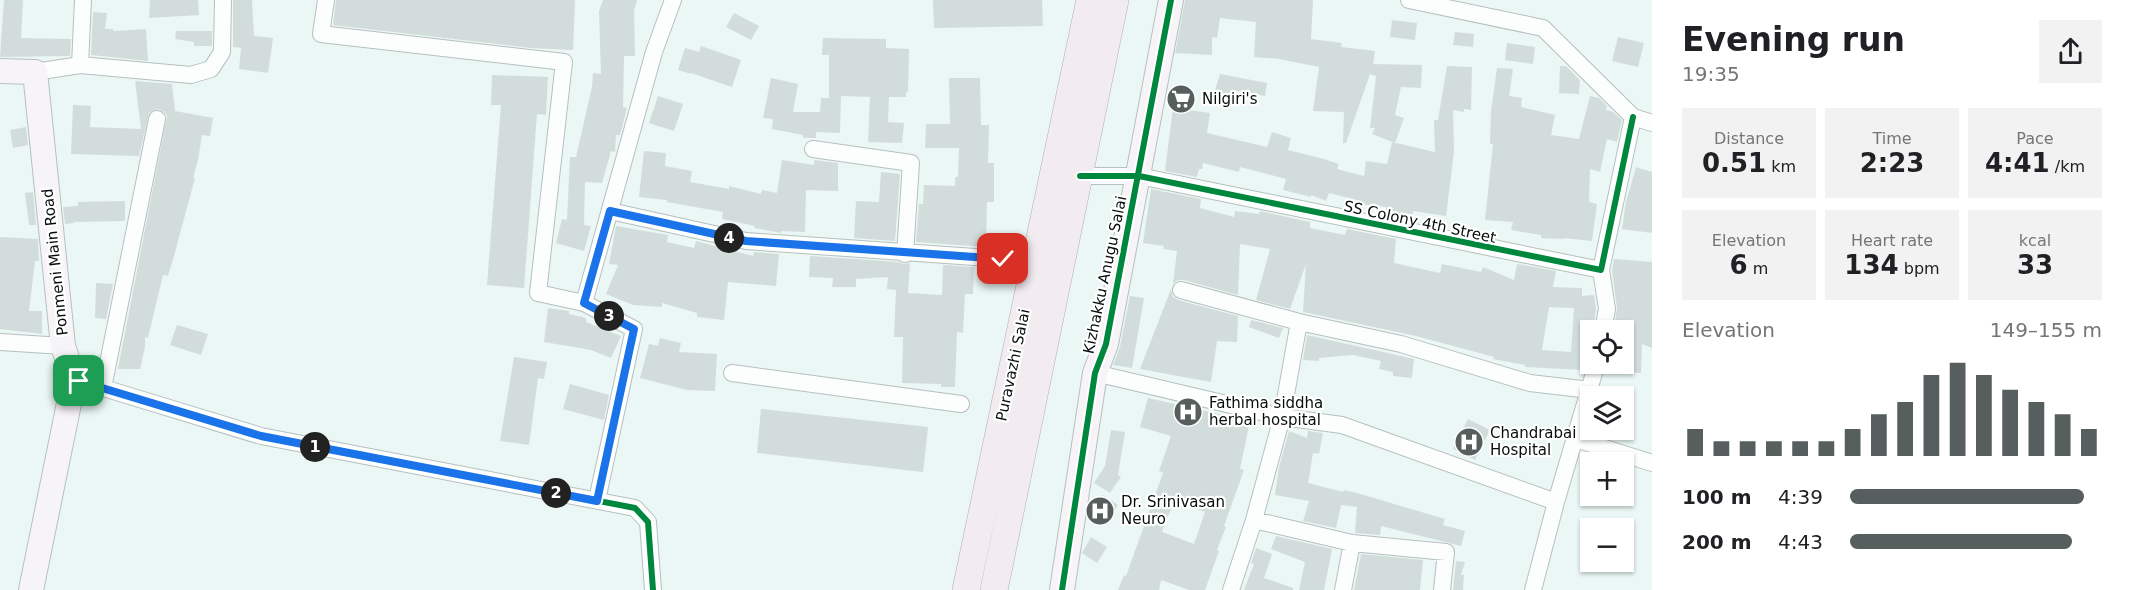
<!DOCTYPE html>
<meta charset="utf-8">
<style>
body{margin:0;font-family:"DejaVu Sans",sans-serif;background:#f2f2f2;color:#202124;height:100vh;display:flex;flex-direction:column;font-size:22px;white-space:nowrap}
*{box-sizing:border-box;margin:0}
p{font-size:20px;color:#757577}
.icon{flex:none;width:33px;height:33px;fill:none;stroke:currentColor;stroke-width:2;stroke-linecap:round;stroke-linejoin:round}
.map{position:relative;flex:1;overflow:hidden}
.panel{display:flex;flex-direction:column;background:#fff;width:480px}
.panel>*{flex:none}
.tools{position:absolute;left:1580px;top:320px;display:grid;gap:12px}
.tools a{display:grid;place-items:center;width:54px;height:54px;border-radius:0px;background:#fff;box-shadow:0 2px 4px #0004;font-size:30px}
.pin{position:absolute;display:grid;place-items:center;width:51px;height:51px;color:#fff;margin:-26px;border-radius:12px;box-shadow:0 3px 9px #0006}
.km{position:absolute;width:30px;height:30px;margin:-15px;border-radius:50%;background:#222;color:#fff;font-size:16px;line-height:30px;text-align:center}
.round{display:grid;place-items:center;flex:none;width:63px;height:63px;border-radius:0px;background:#f2f2f2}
.overview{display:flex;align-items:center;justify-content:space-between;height:102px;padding:0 30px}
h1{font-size:33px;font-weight:800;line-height:45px}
.metrics{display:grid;grid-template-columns:repeat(3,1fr);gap:9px;height:102px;padding:6px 30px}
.metrics div{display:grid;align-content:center;border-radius:0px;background:#f2f2f2;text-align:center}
.metrics b{font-size:26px;font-weight:800}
.metrics small{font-size:16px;font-weight:400}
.metrics p{font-size:16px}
.chart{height:168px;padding:12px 30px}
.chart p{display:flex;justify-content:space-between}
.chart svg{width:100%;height:108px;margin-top:6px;stroke:#565f5d;stroke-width:6}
ul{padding:0 30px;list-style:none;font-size:20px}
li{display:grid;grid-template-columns:96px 72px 1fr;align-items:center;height:45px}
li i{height:15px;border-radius:8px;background:#565f5d}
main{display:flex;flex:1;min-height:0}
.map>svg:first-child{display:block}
.building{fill:#d2dddb;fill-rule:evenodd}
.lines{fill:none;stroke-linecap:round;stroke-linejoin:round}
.street-casing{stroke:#b6c0be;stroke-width:18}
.secondary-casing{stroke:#b6c0be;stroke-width:26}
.primary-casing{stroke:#b5acb3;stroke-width:28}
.street{stroke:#fcfefd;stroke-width:16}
.secondary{stroke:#f7f4f7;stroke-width:24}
.primary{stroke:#f2ebf0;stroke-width:27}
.cycleway-casing{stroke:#fff;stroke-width:10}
.cycleway{stroke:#00873e;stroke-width:6}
.route-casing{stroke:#fff;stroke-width:12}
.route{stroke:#1a73e8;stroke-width:8}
.labels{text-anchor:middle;stroke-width:4.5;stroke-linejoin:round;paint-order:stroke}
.poi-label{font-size:15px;fill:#060d0c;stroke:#fff;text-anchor:start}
.street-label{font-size:15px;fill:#060d0c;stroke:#fff}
</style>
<main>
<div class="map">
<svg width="1652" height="590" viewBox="0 0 1652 590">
<rect width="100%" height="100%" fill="#eaf7f4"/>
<!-- building -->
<path class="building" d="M 4,0 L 23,0 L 21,38 L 71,39 L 70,56 L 0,57 Z
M 150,0 L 198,0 L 199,15 L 149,18 Z
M 233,0 L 252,0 L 254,36 L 273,38 L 268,73 L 239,69 L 241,48 L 233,47 Z
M 336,0 L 575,0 L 573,50 L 531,48 L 333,25 Z
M 603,0 L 637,0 L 634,11 L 635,56 L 624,56 L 623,107 L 627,108 L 620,135 L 616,135 L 615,152 L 611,151 L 602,183 L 585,182 L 584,225 L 591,226 L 584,251 L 556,243 L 562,219 L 567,220 L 570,157 L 576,157 L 592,87 L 593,73 L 601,74 L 599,11 Z
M 933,0 L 1042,0 L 1043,26 L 934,28 Z
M 1185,0 L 1313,0 L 1311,39 L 1342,43 L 1341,47 L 1375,51 L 1373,64 L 1422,65 L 1421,88 L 1401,87 L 1395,115 L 1404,118 L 1395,143 L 1372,134 L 1375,128 L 1370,128 L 1376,76 L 1370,74 L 1346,143 L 1343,143 L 1344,112 L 1313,111 L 1319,67 L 1279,59 L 1254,57 L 1256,22 L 1220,18 L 1217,38 L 1212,37 L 1212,55 L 1175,53 Z
M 93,12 L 107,13 L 105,29 L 113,29 L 113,31 L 146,29 L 148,61 L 91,55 Z
M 734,13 L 759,26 L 751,40 L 726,27 Z
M 1392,20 L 1417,23 L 1415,40 L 1390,37 Z
M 176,31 L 212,31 L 212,46 L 194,46 L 194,42 L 175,39 Z
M 1455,32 L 1474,34 L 1473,47 L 1453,45 Z
M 1618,37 L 1644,43 L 1638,67 L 1612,61 Z
M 823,38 L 886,39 L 886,48 L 909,49 L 908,92 L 906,92 L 906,97 L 889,97 L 888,122 L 904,123 L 902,143 L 868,142 L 870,97 L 841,96 L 840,133 L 816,132 L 816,138 L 803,138 L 803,135 L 772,129 L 773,119 L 763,118 L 771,78 L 798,84 L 793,112 L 820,112 L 821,98 L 829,98 L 829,55 L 822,55 Z
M 1507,43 L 1535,47 L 1533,64 L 1505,60 Z
M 701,46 L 741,60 L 732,87 L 691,73 L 691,74 L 678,70 L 685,48 L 699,52 Z
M 1447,66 L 1472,67 L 1471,110 L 1464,109 L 1464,112 L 1453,110 L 1454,152 L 1446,216 L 1413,211 L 1413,214 L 1386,213 L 1386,207 L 1361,204 L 1361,201 L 1329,193 L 1326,201 L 1311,195 L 1311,197 L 1283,190 L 1286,179 L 1240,167 L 1239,172 L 1203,163 L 1202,169 L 1199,169 L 1197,177 L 1165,171 L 1173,108 L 1210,113 L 1207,133 L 1267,147 L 1272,132 L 1291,138 L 1288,150 L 1324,159 L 1339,164 L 1337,169 L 1364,176 L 1366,161 L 1387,164 L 1392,142 L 1435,152 L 1434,120 L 1438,120 Z
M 1560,66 L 1566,66 L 1580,80 L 1579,94 L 1559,93 Z
M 1497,68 L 1513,69 L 1509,96 L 1522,98 L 1521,107 L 1555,115 L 1551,135 L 1579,139 L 1590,96 L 1599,98 L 1607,106 L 1606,110 L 1613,112 L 1622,120 L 1617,142 L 1607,139 L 1600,172 L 1590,169 L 1589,202 L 1597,204 L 1592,241 L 1564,238 L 1564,239 L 1541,238 L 1541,235 L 1511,230 L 1513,222 L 1485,220 L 1493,144 L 1490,144 L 1491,111 Z
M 1220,74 L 1267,83 L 1265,96 L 1232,90 L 1227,105 L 1212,100 Z
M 492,75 L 548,77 L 546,115 L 537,114 L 524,288 L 487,285 L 501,105 L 491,105 Z
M 949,78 L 980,78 L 981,125 L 989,125 L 988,163 L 994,163 L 994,202 L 987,202 L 986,247 L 916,242 L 919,204 L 923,204 L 924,185 L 955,186 L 955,177 L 958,177 L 959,148 L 925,148 L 926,124 L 950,124 Z
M 135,81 L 172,84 L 175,111 L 213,118 L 210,136 L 202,135 L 198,160 L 193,178 L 195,178 L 174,256 L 168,276 L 163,275 L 148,338 L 145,337 L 145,347 L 140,369 L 118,369 L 167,116 L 164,112 L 158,109 L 149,113 L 139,156 L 71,154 L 73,105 L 91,106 L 90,127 L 141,129 Z
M 658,96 L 683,104 L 674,131 L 649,123 Z
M 26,127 L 28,145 L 13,148 L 10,130 Z
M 644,151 L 666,153 L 665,166 L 692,171 L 690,182 L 729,189 L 729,186 L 761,194 L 762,190 L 777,193 L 782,160 L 814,165 L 814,160 L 838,163 L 838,191 L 806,190 L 805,232 L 781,231 L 781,233 L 754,228 L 755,226 L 722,219 L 723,212 L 667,202 L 667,200 L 639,197 Z
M 1636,167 L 1652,172 L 1652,233 L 1622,229 L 1626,202 Z
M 881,172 L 900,174 L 895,241 L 854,238 L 856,201 L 879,202 Z
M 1151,189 L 1201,199 L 1200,208 L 1234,217 L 1235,211 L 1259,214 L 1260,211 L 1310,222 L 1310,228 L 1345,235 L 1347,229 L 1396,239 L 1394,263 L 1440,273 L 1442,264 L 1481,272 L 1483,267 L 1514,280 L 1517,264 L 1556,271 L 1553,287 L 1582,288 L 1582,296 L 1594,295 L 1596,309 L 1593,330 L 1590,330 L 1590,355 L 1584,370 L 1525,367 L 1525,365 L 1493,359 L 1494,357 L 1416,336 L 1303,312 L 1306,264 L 1290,309 L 1256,300 L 1270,249 L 1240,244 L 1238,295 L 1184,280 L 1178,280 L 1173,284 L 1177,251 L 1163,249 L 1164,246 L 1143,243 ZM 1549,307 L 1574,308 L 1571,352 L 1542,350 Z
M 33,192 L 36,225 L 29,225 L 25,193 Z
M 125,201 L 125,221 L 74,222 L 74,223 L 65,224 L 63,207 L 78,206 L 78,202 Z
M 616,226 L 668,235 L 667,242 L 694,248 L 696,241 L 753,256 L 754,252 L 779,254 L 776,286 L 728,282 L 724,320 L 697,317 L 697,313 L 662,303 L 662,307 L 633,305 L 606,294 L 618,265 L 609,264 Z
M 0,237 L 38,239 L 39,261 L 35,261 L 29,311 L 42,311 L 42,334 L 0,329 Z
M 810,256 L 899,262 L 904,264 L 910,263 L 908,293 L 942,295 L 943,265 L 974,267 L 973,294 L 965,294 L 963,333 L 957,332 L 955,387 L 941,387 L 941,384 L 902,383 L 903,337 L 894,337 L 896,290 L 887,289 L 888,277 L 856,279 L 856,287 L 832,287 L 833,278 L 809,277 Z
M 1614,259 L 1652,262 L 1652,348 L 1642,344 L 1641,373 L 1623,372 L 1623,330 L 1614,330 L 1617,308 L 1612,270 Z
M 96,283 L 113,284 L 106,319 L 95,318 Z
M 1171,289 L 1173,297 L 1178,300 L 1238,316 L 1237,342 L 1217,341 L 1211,382 L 1140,369 Z
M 1130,296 L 1144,298 L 1132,368 L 1113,365 L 1120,347 Z
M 548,308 L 569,311 L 569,314 L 586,318 L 586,322 L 621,336 L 611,358 L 591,350 L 544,342 Z
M 1251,320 L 1283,328 L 1279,338 L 1249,327 Z
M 177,325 L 208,334 L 201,355 L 170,345 Z
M 1307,335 L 1414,359 L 1412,378 L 1393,376 L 1393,372 L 1379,369 L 1381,361 L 1353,355 L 1319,358 L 1319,361 L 1303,360 Z
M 660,338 L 681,343 L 679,352 L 717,354 L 715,391 L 687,390 L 640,378 L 649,344 L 658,346 Z
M 514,357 L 547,362 L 544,379 L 538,378 L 529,445 L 500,441 Z
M 570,384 L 609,395 L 604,420 L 563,409 Z
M 1148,398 L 1250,421 L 1240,469 L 1244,470 L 1224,526 L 1226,527 L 1217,550 L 1219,551 L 1205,590 L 1189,590 L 1161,580 L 1159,590 L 1118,590 L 1124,575 L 1126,576 L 1163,473 L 1159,471 L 1171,436 L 1140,427 ZM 1174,501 L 1205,512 L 1194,544 L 1162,532 Z
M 761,409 L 928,427 L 923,472 L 757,453 Z
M 1468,419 L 1490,430 L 1475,460 L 1453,449 Z
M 1111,430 L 1125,432 L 1118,475 L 1121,477 L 1110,493 L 1094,483 L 1105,466 Z
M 1289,431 L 1307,438 L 1308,431 L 1323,433 L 1319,454 L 1313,453 L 1308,483 L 1343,492 L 1344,490 L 1357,493 L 1445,519 L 1443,525 L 1465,531 L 1461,546 L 1381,526 L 1380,535 L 1355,533 L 1357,507 L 1341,505 L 1336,528 L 1303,521 L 1309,501 L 1275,495 L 1279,467 Z
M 1103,495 L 1118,505 L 1109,519 L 1093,509 Z
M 1276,536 L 1332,549 L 1324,590 L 1299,590 L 1305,562 L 1271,549 Z
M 1091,537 L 1107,547 L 1097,563 L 1082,553 Z
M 1256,548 L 1272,554 L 1264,578 L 1293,588 L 1293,590 L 1244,590 L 1254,564 L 1251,563 Z
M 1361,554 L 1423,560 L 1420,590 L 1354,590 Z
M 1456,561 L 1465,562 L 1461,575 L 1464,575 L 1463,590 L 1453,590 Z"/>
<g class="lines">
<!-- street casing -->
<g class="street-casing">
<path id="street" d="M 326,0 L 321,34 L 564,62 L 538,293 L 584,303
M 1409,0 L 1543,28 L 1633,117 L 1652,123
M 80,65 L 83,0
M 35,72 L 80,65 L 191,75 L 211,69 L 222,52 L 223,0
M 813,149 L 911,163 L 905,254
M 1080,176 L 1139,176 L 1601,270 L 1633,117
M 610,211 L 746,241 L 1003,259
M 1601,270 L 1607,309 L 1603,330
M 1181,290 L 1299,322 L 1401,344 L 1530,383 L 1590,390
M 0,342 L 63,346
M 732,373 L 961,404
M 1095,373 L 1282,417 L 1342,425 L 1556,502 L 1533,590
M 74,379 L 261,436 L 635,508 L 648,522 L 653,590
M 103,388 L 157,119
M 1576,439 L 1652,463
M 597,500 L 634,329 L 584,303 L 654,52 L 673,0
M 1556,502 L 1597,363
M 1254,520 L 1352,543 L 1446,552 L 1442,590
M 1231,590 L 1254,520 L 1282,417 L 1299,322
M 1343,590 L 1352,543"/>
</g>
<!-- secondary casing -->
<g class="secondary-casing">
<path id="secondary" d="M 0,71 L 35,72 L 63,346 L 74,379 L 31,590
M 1062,590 L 1095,373 L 1106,344 L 1171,0"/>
</g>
<!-- primary casing -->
<g class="primary-casing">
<path id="primary" d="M 966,590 L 1090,0
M 994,590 L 1115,0"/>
</g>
<!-- street -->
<use href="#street" class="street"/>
<!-- secondary -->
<use href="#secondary" class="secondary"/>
<!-- primary -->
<use href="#primary" class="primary"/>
<!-- cycleway casing -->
<g class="cycleway-casing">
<path id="cycleway" d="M 1080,176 L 1139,176 L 1601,270 L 1633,117
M 74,379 L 261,436 L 635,508 L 648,522 L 653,590
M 1062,590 L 1095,373 L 1106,344 L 1171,0"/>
</g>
<!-- cycleway -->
<use href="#cycleway" class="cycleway"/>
</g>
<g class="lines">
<!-- route casing -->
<g class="route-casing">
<path id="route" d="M 79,381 L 261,436 L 597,501 L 634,329 L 584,303 L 610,211 L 746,241 L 1003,259"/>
</g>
<!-- route -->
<use href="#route" class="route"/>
</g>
<!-- icons -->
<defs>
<g id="supermarket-disc" transform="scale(1.5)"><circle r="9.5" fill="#565f5d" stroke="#fff"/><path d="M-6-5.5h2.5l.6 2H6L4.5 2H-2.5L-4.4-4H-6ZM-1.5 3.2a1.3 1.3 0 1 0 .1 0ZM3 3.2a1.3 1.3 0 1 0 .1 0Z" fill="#fff"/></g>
<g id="hospital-disc" transform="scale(1.5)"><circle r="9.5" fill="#565f5d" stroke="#fff"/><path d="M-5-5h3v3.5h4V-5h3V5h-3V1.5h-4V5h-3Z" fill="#fff"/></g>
</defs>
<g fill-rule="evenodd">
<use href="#supermarket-disc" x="1181" y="99"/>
<use href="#hospital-disc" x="1188" y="412"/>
<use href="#hospital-disc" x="1469" y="442"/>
<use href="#hospital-disc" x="1100" y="511"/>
</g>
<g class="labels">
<!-- poi labels -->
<g class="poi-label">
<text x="1202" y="104">Nilgiri's</text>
<text x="1209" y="408">Fathima siddha<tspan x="1209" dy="17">herbal hospital</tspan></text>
<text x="1490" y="438">Chandrabai<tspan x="1490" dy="17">Hospital</tspan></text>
<text x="1121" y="507">Dr. Srinivasan<tspan x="1121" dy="17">Neuro</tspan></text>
</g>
<!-- street labels -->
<g class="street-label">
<text transform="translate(1420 222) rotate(12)" y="5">SS Colony 4th Street</text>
<text transform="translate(55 262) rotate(-96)" y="5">Ponmeni Main Road</text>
<text transform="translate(1105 275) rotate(-78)" y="5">Kizhakku Anugu Salai</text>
<text transform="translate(1013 365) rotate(-78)" y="5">Puravazhi Salai</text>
</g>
</g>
</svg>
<div class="tools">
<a><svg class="icon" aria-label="locate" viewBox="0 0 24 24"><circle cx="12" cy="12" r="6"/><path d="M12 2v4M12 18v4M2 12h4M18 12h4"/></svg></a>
<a><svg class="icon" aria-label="layers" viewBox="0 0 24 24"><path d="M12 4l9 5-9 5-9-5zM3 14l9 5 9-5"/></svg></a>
<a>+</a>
<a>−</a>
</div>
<div class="pin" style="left:79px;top:381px;background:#1e9e55"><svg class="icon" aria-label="arrive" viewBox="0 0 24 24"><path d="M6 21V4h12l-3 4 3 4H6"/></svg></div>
<div class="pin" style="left:1003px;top:259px;background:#d93025"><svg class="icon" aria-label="check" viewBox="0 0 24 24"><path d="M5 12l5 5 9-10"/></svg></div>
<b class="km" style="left:315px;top:447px">1</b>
<b class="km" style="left:556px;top:493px">2</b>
<b class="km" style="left:609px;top:316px">3</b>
<b class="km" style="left:729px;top:238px">4</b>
</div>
<section class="panel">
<div class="overview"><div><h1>Evening run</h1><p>19:35</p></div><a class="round"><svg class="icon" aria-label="share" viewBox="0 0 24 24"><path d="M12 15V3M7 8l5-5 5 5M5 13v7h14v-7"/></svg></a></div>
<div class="metrics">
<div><p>Distance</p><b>0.51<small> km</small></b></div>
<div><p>Time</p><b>2:23</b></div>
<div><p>Pace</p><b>4:41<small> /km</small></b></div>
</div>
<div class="metrics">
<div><p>Elevation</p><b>6<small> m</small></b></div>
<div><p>Heart rate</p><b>134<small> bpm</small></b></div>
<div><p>kcal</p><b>33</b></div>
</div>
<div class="chart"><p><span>Elevation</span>149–155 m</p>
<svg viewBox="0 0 160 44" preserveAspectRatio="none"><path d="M5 44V33M15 44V38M25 44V38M35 44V38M45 44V38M55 44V38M65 44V33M75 44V27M85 44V22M95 44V11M105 44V6M115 44V11M125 44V17M135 44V22M145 44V27M155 44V33"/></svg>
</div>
<ul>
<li><b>100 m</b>4:39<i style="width:93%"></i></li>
<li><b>200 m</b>4:43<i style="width:88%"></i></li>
</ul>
</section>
</main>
